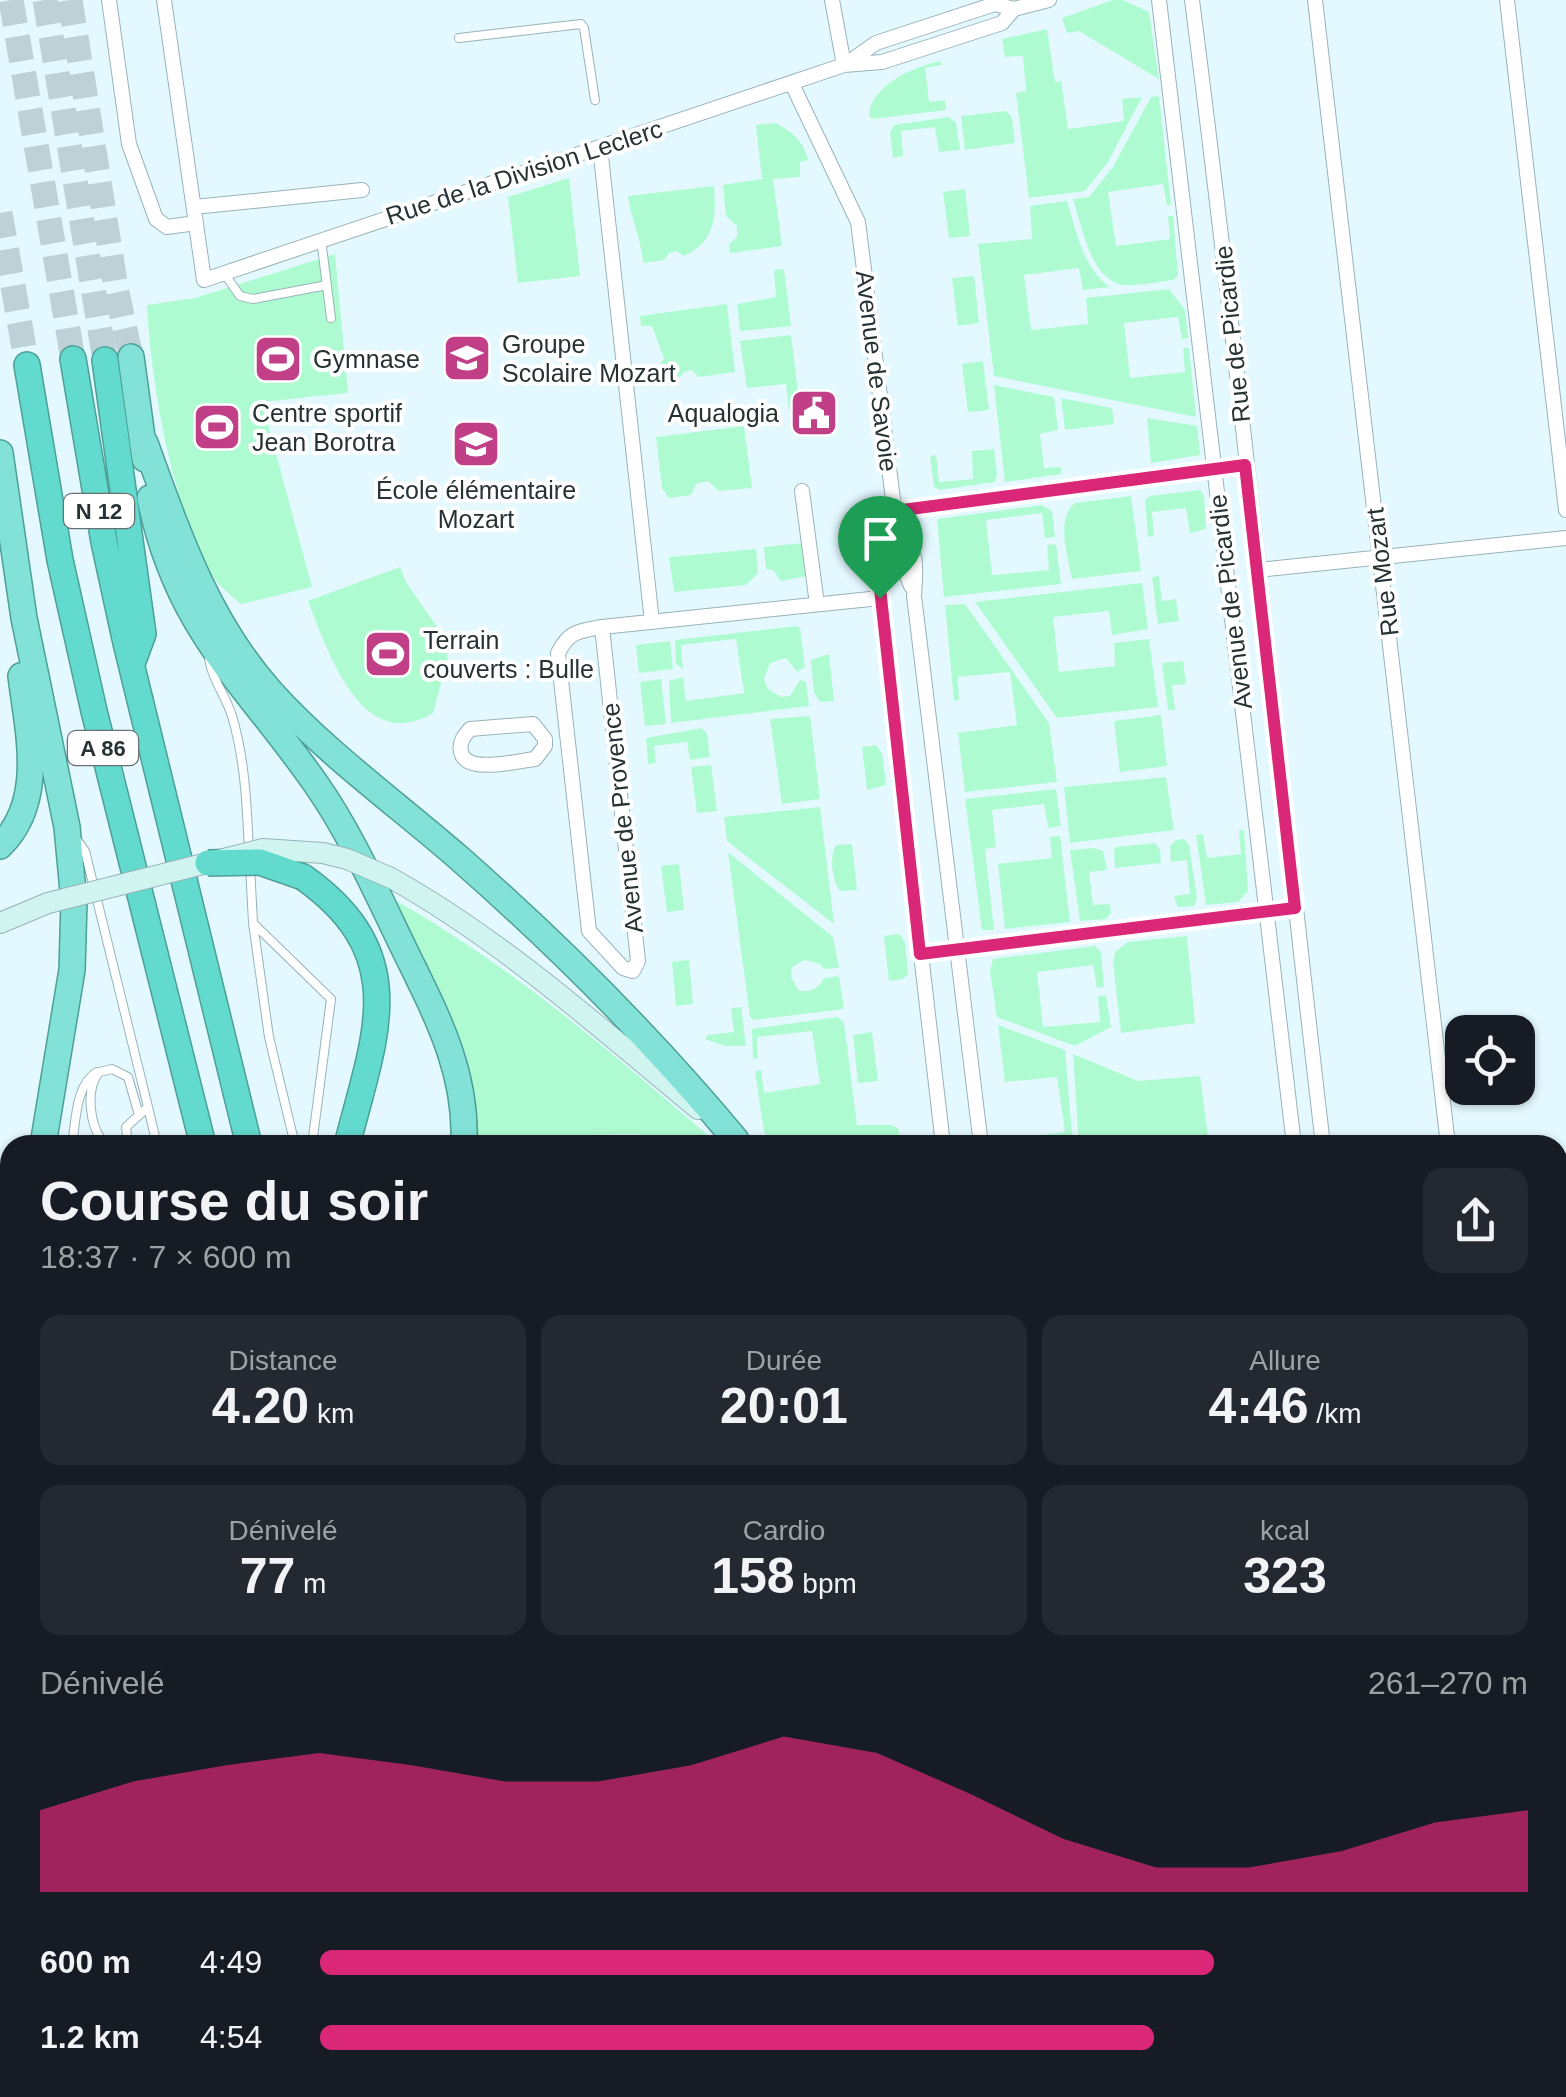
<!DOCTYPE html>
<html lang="fr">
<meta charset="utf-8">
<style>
body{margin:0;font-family:Helvetica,sans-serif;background:#242831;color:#f1f3f6;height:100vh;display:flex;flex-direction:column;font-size:38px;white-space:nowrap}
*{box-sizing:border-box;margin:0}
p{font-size:32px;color:#9ea1a6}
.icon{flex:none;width:55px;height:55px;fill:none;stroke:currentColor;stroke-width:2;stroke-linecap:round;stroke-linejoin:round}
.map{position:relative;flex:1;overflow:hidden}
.drawer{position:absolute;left:0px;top:1135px;width:1568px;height:962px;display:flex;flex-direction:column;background:#171b24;border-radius:30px 30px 0 0;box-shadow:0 2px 8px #0004}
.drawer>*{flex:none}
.controls{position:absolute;left:1445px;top:1015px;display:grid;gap:20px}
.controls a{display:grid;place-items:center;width:90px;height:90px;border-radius:20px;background:#171b24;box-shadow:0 2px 8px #0004;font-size:50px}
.pin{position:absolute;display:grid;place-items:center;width:85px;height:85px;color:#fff;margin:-102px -42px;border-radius:50% 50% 50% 0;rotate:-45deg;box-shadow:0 0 10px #0007}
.pin .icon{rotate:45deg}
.round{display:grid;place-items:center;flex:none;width:105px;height:105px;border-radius:20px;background:#242831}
.summary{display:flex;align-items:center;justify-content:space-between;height:170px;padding:0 40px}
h1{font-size:55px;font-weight:800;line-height:75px}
.figures{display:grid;grid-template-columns:repeat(3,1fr);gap:15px;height:170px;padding:10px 40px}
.figures div{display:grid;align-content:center;border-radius:20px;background:#242831;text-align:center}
.figures b{font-size:50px;font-weight:800}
.figures small{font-size:28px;font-weight:400}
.figures p{font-size:28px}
.chart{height:280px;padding:20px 40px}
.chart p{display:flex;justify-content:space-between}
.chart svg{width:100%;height:180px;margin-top:10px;fill:#db2777;opacity:.7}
ul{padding:0 40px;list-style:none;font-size:32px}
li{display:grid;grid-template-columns:160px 120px 1fr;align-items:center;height:75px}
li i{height:25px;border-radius:12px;background:#db2777}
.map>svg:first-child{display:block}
.green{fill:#affbd1}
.forest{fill:#68d19d}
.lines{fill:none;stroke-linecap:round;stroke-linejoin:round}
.trunk-tunnel{stroke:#bdd1d7;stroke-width:25;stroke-dasharray:25 12;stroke-linecap:butt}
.motorway-tunnel{stroke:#bdd1d7;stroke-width:25;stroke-dasharray:25 12;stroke-linecap:butt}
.service-casing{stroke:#98b3b9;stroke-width:10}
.minor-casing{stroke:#98b3b9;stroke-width:16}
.secondary-casing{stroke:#98b3b9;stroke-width:22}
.trunk-casing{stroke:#4e9f98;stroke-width:28}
.motorway-casing{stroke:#4e9f98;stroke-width:28}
.service{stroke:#fff;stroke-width:8}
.minor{stroke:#fff;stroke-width:14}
.secondary{stroke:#d0f4f0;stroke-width:20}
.trunk{stroke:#82e2d8;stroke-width:25}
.motorway{stroke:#63dace;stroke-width:25}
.tram{stroke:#79898e;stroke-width:2.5}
.secondary-bridge-casing{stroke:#98b3b9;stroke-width:22;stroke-linecap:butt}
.motorway-bridge-casing{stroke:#4e9f98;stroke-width:28;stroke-linecap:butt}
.secondary-bridge{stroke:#d0f4f0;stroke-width:20}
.motorway-bridge{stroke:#63dace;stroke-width:25}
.route-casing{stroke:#fff;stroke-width:20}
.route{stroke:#db2777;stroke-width:12}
.labels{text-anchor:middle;stroke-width:8;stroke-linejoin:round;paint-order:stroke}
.shield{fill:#fff;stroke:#687072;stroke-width:2.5}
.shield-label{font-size:22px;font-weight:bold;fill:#273235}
.street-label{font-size:25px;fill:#273235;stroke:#fff}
.poi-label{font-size:25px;fill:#273235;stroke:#fff;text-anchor:start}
</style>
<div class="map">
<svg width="1566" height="2097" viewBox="0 0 1566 2097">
<rect width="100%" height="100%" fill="#e3f9ff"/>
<!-- green -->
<path class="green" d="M 1113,0 L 1123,0 L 1149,12 L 1159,79 L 1079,31 L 1067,33 L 1062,18 Z
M 1047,29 L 1055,82 L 1061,81 L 1068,129 L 1124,121 L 1122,99 L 1142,97 L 1108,162 L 1085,191 L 1029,198 L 1016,93 L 1026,91 L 1023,56 L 1005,57 L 1002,39 Z
M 940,61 L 942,65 L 925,68 L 929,102 L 945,100 L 946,110 L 872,119 L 869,116 C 870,85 914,67 940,61 Z
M 1159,96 L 1171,205 L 1167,205 L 1163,184 L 1108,192 L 1116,246 L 1170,239 L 1168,216 L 1173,216 L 1178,275 L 1173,280 C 1158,282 1139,286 1124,285 C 1090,280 1082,226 1073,199 L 1089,197 L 1113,167 L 1151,97 Z
M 1007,111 L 1012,118 L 1015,143 L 965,150 L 961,116 Z
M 949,117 L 956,123 L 960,150 L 939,152 L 935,127 L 901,131 L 903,156 L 893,158 L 890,133 L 894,125 Z
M 776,123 C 793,133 803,140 808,160 L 800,162 L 800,177 L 773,179 L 782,246 L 730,253 L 729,244 L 737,237 L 737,226 L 726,216 L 723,185 L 762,179 L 756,125 Z
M 569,178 L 580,276 L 518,283 L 508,197 Z
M 714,186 C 716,217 716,241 684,256 L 677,251 L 669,253 L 664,260 L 643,263 C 641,237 631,220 628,196 Z
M 965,189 L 970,236 L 949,238 L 943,192 Z
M 1067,201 C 1076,230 1083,269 1110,287 L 1083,290 L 1079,268 L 1024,275 L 1031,330 L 1088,324 L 1086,298 L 1169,289 L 1185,310 L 1188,338 L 1182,339 L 1178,317 L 1124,323 L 1130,378 L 1185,372 L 1183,348 L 1189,348 L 1196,417 L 994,376 L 978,244 L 1032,239 L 1030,206 Z
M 335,254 L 348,393 L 262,402 L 312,587 L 241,604 C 232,596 220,587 213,577 C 172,507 151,385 147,305 L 195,298 Z
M 784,269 L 791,326 L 740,331 L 737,304 L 776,297 L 774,270 Z
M 974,276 L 979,323 L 958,326 L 952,278 Z
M 727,304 L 735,372 L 699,377 L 692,370 L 684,372 L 678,380 L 655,382 L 655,373 L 664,358 L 652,326 L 641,326 L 640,316 Z
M 791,335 L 800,409 L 789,410 L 786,384 L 747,388 L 740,341 Z
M 983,361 L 989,410 L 968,412 L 962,364 Z
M 994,385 L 1054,397 L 1058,430 L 1040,434 L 1044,468 L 1061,467 L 1061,474 L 1005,482 Z
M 1061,398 L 1112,408 L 1114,424 L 1065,430 Z
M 1147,418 L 1197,426 L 1200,455 L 1151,463 Z
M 744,426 L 752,488 L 719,491 L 708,481 L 696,484 L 691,495 L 669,498 L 662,488 L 656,437 Z
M 994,449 L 997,474 L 995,482 L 940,490 L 934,487 L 930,456 L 936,455 L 939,482 L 973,479 L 972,451 Z
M 1200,490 L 1204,496 L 1206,529 L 1190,533 L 1186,508 L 1152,512 L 1154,536 L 1148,537 L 1145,500 L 1150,496 Z
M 1131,496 L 1141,571 L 1072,579 C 1068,556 1055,520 1075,503 Z
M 1042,505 L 1052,511 L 1055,537 L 1045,538 L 1042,513 L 986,520 L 992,575 L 1049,570 L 1047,545 L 1056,544 L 1061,584 L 944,597 L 937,519 Z
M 803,543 L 807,576 L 781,581 L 773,570 L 766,569 L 764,547 Z
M 756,549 L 758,573 L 746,585 L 674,592 L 669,557 Z
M 400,567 L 406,582 L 444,637 L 449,670 L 443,676 L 433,713 C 361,756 328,651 308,601 Z
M 1159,576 L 1162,601 L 1176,599 L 1179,621 L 1158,624 L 1152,577 Z
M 1142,583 L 1148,629 L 1112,635 L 1109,611 L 1053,617 L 1059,672 L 1115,666 L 1114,643 L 1149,639 L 1158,707 L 1057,718 L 975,602 Z
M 965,604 L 1049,723 L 1057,782 L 965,792 L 958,733 L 1017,725 L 1010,672 L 958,677 L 959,700 L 954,701 L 945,605 Z
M 796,626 L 800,628 L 805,667 L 797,672 L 786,658 L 770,663 L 764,679 L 768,689 L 781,697 L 790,696 L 800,680 L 806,682 L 809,706 L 671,723 L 669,681 L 683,677 L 686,701 L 744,693 L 736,639 L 681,645 L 683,669 L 676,664 L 675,640 Z
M 670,641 L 673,669 L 639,673 L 636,645 Z
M 829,654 L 834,701 L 820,702 L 814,693 L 811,660 Z
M 1183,661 L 1186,684 L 1172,685 L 1175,710 L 1168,710 L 1162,663 Z
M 661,679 L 666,724 L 645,726 L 640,682 Z
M 1161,715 L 1167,766 L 1120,772 L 1114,721 Z
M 810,716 L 820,799 L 782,804 L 770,719 Z
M 702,728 L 707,734 L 710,757 L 690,760 L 687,742 L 654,746 L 656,763 L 648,764 L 646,738 Z
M 876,745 L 882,753 L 886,785 L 867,790 L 862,747 Z
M 711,765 L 717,811 L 697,813 L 691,767 Z
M 1166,777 L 1174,830 L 1070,843 L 1064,787 Z
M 1056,789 L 1061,826 L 1048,828 L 1044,804 L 992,810 L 996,847 L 985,849 L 994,930 L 982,930 L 965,799 Z
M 820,807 L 834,924 L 727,841 L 724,817 Z
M 1239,830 L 1244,830 L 1248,891 L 1238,902 L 1206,905 L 1196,835 L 1203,834 L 1207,858 L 1241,854 Z
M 1060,836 L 1070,922 L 1005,929 L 998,864 L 1052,858 L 1050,837 Z
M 1184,839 L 1189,845 L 1197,898 L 1194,906 L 1178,907 L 1174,896 L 1190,894 L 1187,860 L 1171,862 L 1170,846 L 1176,840 Z
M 1155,843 L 1160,850 L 1161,863 L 1115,868 L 1114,850 L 1116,847 Z
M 852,844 L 857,890 L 840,891 C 832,880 829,856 836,845 Z
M 1094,848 L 1103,851 L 1107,870 L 1089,872 L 1093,905 L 1110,904 L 1111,913 L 1106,919 L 1080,921 L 1070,850 Z
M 728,852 L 833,937 L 839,968 L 823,969 L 820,964 L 805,960 L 792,967 L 791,976 L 798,990 C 810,993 819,989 824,978 L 839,976 L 844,1009 L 754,1020 L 750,1017 Z
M 679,864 L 684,910 L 667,912 L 661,866 Z
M 393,899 C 512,966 616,1056 719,1145 L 672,1145 L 636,1134 L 585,1135 L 557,1145 L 475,1145 L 476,1107 L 466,1054 Z
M 899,934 L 905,942 L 908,974 L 903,979 L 889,981 L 884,936 Z
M 1187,936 L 1195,1023 L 1121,1033 L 1113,962 L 1115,952 L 1128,942 Z
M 1095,946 L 1101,952 L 1104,987 L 1097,988 L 1093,965 L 1037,972 L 1043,1027 L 1100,1022 L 1098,996 L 1106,995 L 1111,1027 L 1075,1046 L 997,1017 L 990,971 L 993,959 Z
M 689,960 L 693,1004 L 676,1006 L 672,962 Z
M 741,1007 L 746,1046 L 725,1046 L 705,1039 L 708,1035 L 734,1032 L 731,1008 Z
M 838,1017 L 844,1023 L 857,1125 L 890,1125 L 898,1128 L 902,1145 L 888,1145 L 886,1136 L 832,1145 L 777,1145 L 764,1132 L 755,1071 L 761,1070 L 764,1093 L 820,1084 L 812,1031 L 757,1037 L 758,1058 L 753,1059 L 752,1029 Z
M 998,1025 L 1065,1050 L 1073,1145 L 1012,1145 L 1011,1139 L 1065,1132 L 1057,1077 L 1005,1082 Z
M 872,1032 L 878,1081 L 858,1083 L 853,1035 Z
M 1073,1054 L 1138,1081 L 1200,1076 L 1209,1145 L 1141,1145 L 1139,1138 L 1079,1145 Z
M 1558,1731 L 1566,1735 L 1566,2097 L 1328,2097 L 1327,2088 L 1558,2088 Z
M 0,1894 L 10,1905 L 10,2088 L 40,2088 L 19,2097 L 6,2097 L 0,2075 Z"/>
<!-- forest -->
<path class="forest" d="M 10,1584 L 10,1905 L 0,1894 L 0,1597 Z"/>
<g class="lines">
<!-- trunk-tunnel -->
<path class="trunk-tunnel" d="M 70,0 L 116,288 L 131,357"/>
<!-- motorway-tunnel -->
<path class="motorway-tunnel" d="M 11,0 L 73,359
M 45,0 L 105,360
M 0,213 L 27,365"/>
<!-- service casing -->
<g class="service-casing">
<path id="service" d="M 459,38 L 581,24 L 584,28 L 595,100
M 321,239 L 331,318
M 224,273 L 240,296 L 253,299 L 327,285
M 209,657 C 211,678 226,696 232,716 C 245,759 247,807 249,852
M 77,840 L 85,851 L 148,1107 L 126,1127 L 128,1145
M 250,866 L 253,923 L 269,1037 L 295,1145
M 253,923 L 331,999 L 312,1145
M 148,1107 L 157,1145
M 110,1141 L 102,1141 C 90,1124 85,1090 99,1072 L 112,1069 L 128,1077 L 139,1115
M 72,1145 C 76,1122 75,1085 97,1072
M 721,2088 L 723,2097
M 593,2097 L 602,2088"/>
</g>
<!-- minor casing -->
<g class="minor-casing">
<path id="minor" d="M 109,0 L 129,144 L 156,219 L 167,227 L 196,223
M 164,0 L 204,280 L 844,65 L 882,62 L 1002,23 L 1014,9
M 832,0 L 844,65
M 1159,0 L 1294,1145
M 1192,0 C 1241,381 1278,763 1323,1145
M 1315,0 L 1448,1145
M 1507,0 L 1566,510
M 845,65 L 876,43 L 995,4 L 1014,9 L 1049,0
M 792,84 L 858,222 L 897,531 L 878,570 L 880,598 L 943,1145
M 600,147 L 652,622
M 194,207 L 362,190
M 802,491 L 817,604
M 895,511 L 1245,465
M 897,531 C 919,546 916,571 914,596 L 981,1145
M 886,553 L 902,563 L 911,586
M 1258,570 L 1566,538
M 602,627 L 638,961 L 633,971 L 623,968 L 589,931 L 558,653 C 569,631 579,631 602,627 L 880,598
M 533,724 L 545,739 L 545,746 L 535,759 C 518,761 464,775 461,751 C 459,742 464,736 470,729 Z
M 920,954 L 1295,907
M 1558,1216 L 1566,1215
M 1290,2088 L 1291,2097
M 206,2097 L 208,2088"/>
</g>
<!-- secondary casing -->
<g class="secondary-casing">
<path id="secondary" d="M 391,878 C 502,940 600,1028 698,1109
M 0,923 L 48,903
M 0,1560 L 10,1547
M 1558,1616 L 1566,1621
M 1558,1704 L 1566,1709
M 901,2088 L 903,2097
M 929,2088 L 930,2097
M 1021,2088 L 1021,2097"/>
</g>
<!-- trunk casing -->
<g class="trunk-casing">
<path id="trunk" d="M 131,357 L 145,459
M 145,443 C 177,531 207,621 271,692 C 325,752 398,805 459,858 C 558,945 652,1039 736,1140
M 0,453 L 24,618 L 67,827 L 74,902 L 72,970 L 43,1145
M 150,498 C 177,630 244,681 316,784 C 355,840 382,905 412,965 C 441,1024 467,1077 464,1145
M 0,846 C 46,801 28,733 21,676"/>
</g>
<!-- motorway casing -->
<g class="motorway-casing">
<path id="motorway" d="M 73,359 L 104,542 L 126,643 L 249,1145
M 105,360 L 143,634 L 133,661
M 27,365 L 60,560 L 94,711 L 203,1145
M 303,877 C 413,955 375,1035 347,1145
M 0,1281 L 10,1295
M 400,2088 L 403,2097
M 434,2088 L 436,2097
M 484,2088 L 486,2097
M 521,2088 L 524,2097
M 47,2097 L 56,2088"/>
</g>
<!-- service -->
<use href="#service" class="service"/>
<!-- minor -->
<use href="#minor" class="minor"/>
<!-- secondary -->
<use href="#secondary" class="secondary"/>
<!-- trunk -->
<use href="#trunk" class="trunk"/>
<!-- motorway -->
<use href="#motorway" class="motorway"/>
<!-- tram -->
<path class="tram" d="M 1558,1652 L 1566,1657
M 982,2097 L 982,2088"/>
<!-- secondary-bridge casing -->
<g class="secondary-bridge-casing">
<path id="secondary-bridge" d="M 48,903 L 263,849 L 323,853 L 347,859 L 391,878"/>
</g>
<!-- motorway-bridge casing -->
<g class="motorway-bridge-casing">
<path id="motorway-bridge" d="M 208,863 L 260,862 L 303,877"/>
</g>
<!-- secondary-bridge -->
<use href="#secondary-bridge" class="secondary-bridge"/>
<!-- motorway-bridge -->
<use href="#motorway-bridge" class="motorway-bridge"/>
</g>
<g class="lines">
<!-- route casing -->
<g class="route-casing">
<path id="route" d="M 1245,465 L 1295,908 L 920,954 L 878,570 L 896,530 L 895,511 Z"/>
</g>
<!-- route -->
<use href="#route" class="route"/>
</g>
<!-- icons -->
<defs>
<g id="school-square" transform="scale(2.5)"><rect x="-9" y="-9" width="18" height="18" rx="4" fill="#c13f87" stroke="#fff"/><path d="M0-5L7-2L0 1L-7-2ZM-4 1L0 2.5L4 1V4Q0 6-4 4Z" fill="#fff"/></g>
<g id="stadium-square" transform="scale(2.5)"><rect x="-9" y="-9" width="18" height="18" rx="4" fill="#c13f87" stroke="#fff"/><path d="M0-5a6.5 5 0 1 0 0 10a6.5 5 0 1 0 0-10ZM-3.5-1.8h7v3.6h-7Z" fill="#fff"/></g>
<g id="civic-square" transform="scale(2.5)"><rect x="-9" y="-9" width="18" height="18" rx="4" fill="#c13f87" stroke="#fff"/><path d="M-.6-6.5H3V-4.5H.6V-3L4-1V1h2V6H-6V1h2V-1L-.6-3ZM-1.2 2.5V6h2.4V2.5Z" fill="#fff"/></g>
</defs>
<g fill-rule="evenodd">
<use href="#school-square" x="467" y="358"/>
<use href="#stadium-square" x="278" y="359"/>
<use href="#civic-square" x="814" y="413"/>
<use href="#stadium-square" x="217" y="427"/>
<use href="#school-square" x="476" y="444"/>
<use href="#stadium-square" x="388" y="654"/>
</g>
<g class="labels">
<!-- shield labels -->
<g class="shield">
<rect x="64" y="494" width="70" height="34" rx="8"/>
<rect x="68" y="731" width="70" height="34" rx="8"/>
</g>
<g class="shield-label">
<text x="99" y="519">N 12</text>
<text x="103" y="756">A 86</text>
</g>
<!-- street labels -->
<g class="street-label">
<text transform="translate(524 172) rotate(-18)" y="9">Rue de la Division Leclerc</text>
<text transform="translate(1232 334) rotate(-96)" y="9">Rue de Picardie</text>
<text transform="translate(877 371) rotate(83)" y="9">Avenue de Savoie</text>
<text transform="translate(1382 572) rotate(-97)" y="9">Rue Mozart</text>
<text transform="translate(1230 602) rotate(-97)" y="9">Avenue de Picardie</text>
<text transform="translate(622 818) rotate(-96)" y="9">Avenue de Provence</text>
</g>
<!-- poi labels -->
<g class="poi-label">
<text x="502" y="353">Groupe<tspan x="502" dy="29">Scolaire Mozart</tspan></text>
<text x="313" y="368">Gymnase</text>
<text x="252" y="422">Centre sportif<tspan x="252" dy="29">Jean Borotra</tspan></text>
<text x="779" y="422" text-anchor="end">Aqualogia</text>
<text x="476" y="499" text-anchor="middle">École élémentaire<tspan x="476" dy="29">Mozart</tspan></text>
<text x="423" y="649">Terrain<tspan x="423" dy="29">couverts : Bulle</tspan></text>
</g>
</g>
</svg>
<div class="controls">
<a><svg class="icon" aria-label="locate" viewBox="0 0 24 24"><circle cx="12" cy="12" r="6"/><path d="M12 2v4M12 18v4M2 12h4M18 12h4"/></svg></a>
</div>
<div class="pin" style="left:880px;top:598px;background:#1e9e55"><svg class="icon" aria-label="arrive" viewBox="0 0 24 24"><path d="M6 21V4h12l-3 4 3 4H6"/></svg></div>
<section class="drawer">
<div class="summary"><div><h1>Course du soir</h1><p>18:37 · 7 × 600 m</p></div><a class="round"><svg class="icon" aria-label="share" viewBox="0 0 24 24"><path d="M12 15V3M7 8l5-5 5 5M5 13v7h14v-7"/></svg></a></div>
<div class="figures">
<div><p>Distance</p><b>4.20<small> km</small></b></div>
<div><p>Durée</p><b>20:01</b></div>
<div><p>Allure</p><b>4:46<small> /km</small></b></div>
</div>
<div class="figures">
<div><p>Dénivelé</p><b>77<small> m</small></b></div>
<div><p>Cardio</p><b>158<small> bpm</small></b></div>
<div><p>kcal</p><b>323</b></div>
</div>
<div class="chart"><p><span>Dénivelé</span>261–270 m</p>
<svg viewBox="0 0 160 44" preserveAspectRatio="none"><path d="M0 44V24L10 17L20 13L30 10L40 13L50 17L60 17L70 13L80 6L90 10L100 20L110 31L120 38L130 38L140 34L150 27L160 24V44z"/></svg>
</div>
<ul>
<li><b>600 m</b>4:49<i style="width:74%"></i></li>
<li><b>1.2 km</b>4:54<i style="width:69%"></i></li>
</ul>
</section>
</div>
